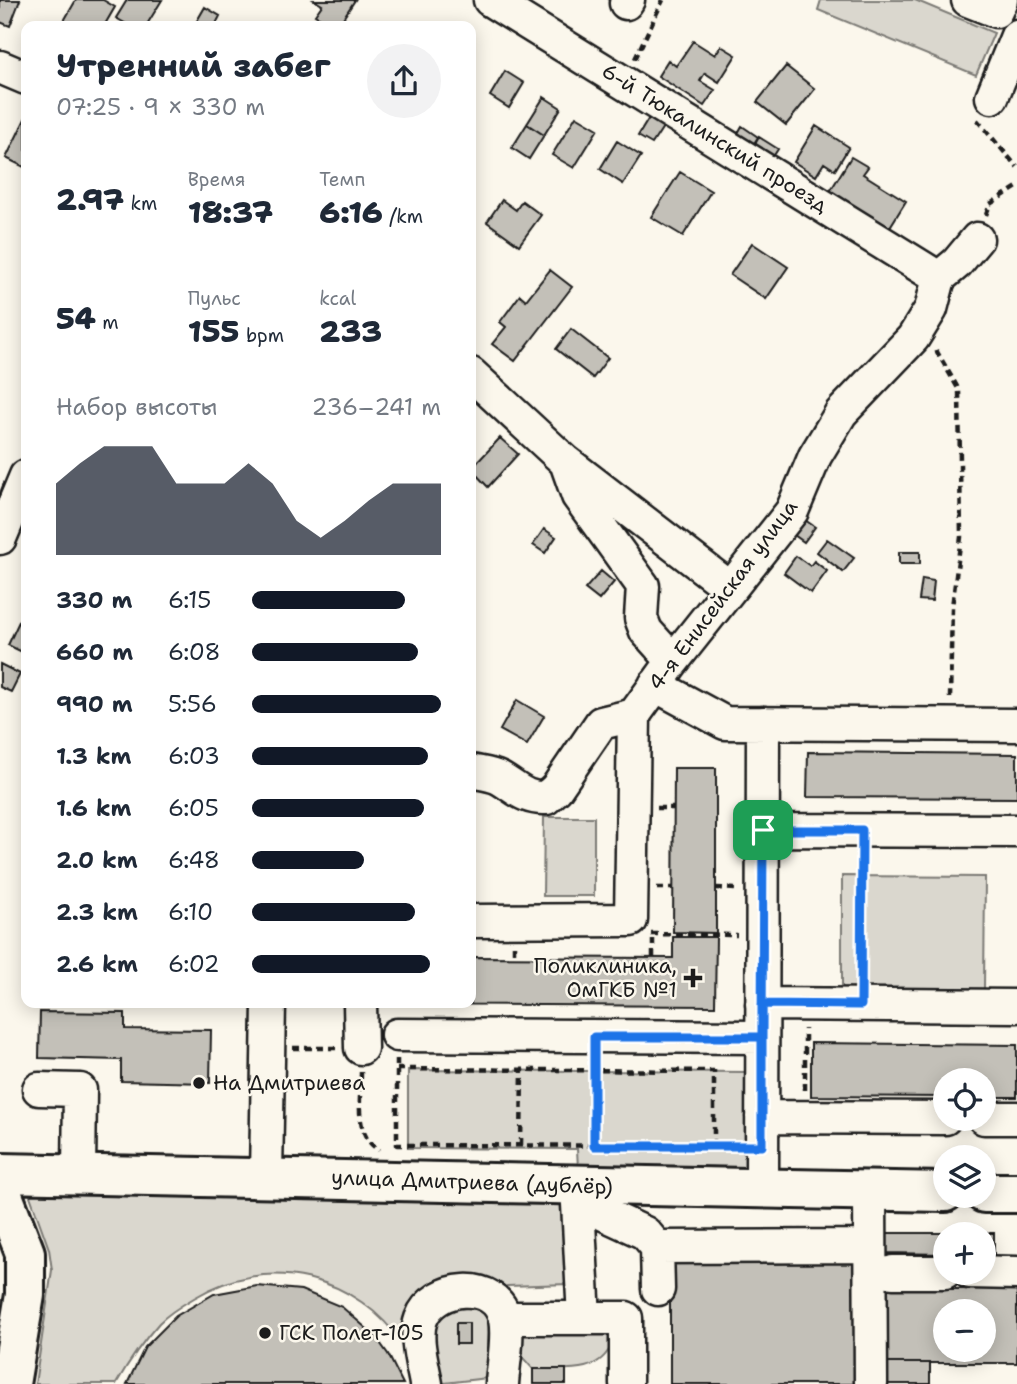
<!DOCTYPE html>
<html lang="ru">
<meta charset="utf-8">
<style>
body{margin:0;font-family:"Shantell Sans",sans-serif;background:#f2f2f3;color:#1f2937;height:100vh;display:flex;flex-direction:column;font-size:26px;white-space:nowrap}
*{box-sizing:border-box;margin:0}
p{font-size:23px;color:#747a83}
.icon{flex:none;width:38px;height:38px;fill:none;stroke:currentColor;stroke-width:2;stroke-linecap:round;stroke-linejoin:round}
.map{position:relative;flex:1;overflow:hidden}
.side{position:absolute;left:21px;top:21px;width:455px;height:987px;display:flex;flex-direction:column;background:#fff;border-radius:14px;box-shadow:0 4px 18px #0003}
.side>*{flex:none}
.tools{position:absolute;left:933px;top:1068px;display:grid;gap:14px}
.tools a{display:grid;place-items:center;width:63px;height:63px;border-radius:50%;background:#fff;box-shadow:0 4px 18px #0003;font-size:35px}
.pin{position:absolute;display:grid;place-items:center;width:60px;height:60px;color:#fff;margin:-30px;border-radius:14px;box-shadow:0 4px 10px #0006}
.round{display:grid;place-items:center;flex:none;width:74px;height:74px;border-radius:37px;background:#f2f2f3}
.summary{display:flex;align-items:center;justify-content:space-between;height:119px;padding:0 35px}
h1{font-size:32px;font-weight:800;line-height:52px}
.stats{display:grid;grid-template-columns:repeat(3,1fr);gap:10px;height:119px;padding:7px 35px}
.stats div{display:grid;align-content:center}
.stats b{font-size:30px;font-weight:800}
.stats small{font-size:19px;font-weight:400}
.stats p{font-size:19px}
.chart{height:196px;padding:14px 35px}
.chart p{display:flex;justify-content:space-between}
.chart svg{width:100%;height:126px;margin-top:7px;fill:#111827;opacity:.7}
ul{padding:0 35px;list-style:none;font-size:23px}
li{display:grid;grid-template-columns:112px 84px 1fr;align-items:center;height:52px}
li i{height:18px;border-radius:9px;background:#111827}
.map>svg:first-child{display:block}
.green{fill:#dad7ce;stroke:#7b7a75;stroke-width:2}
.building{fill:#c3c0b8;stroke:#1c1c1c;stroke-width:2;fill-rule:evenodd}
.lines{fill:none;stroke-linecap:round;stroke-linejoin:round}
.minor-casing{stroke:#1c1c1c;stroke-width:37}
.major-casing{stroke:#1c1c1c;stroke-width:44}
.path{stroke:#1c1c1c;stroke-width:4.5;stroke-dasharray:7 5;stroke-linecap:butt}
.minor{stroke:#fbf7ec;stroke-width:32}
.major{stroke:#fbf7ec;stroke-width:38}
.route-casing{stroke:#fff;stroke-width:14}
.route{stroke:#1a73e8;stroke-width:9}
.poi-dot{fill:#1c1c1c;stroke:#fbf7ec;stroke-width:2.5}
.labels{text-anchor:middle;stroke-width:5;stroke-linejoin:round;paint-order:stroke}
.street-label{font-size:21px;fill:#1c1c1c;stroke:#fbf7ec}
.poi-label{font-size:21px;fill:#1c1c1c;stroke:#fbf7ec;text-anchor:start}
</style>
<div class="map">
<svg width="1017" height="1384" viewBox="0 0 1017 1384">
<rect width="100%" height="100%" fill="#fbf7ec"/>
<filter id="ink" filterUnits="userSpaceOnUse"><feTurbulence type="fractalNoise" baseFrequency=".0143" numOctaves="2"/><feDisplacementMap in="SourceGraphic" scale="14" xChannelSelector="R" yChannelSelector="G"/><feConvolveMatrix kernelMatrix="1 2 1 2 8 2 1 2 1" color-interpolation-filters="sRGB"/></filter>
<g filter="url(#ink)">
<!-- green -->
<path class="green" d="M 821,0 L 915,0 L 994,33 L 976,75 L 818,10 Z
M 544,817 L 594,817 L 594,896 L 543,896 Z
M 842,876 L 985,877 L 984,990 L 842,990 Z
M 408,1070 L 752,1072 L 752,1169 L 578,1168 L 577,1149 L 408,1148 Z
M 29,1193 L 562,1199 L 567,1208 L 569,1284 L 507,1286 L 494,1296 L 471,1284 L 404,1346 C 357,1275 268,1253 194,1298 C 182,1305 169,1313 159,1323 C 143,1341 128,1363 116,1384 L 35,1384 L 52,1270 L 49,1249 Z
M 471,1300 L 489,1317 L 487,1378 L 436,1384 L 432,1312 Z
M 608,1334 L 612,1343 C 600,1376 562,1369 533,1369 L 523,1358 L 516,1343 L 523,1335 Z"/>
<!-- building -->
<path class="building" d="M 0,0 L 20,0 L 10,26 L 0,22 Z
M 76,0 L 103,0 L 115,7 L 104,26 L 61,26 Z
M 127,0 L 162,0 L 146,26 L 130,26 L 116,18 Z
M 314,0 L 355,0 L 338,26 L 332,26 L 315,15 L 322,5 Z
M 205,7 L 220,16 L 215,26 L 194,26 Z
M 693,41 L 715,55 L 721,46 L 736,55 L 719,82 L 705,73 L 700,81 L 715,90 L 704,106 L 658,76 L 668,60 L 676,66 Z
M 786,66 L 815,89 L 786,125 L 757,102 Z
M 505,71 L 524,83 L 509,108 L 490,96 Z
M 544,97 L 561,108 L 544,135 L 527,124 Z
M 576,116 L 598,129 L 574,168 L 552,155 Z
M 649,118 L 663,127 L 652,144 L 638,136 Z
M 25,119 L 26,120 L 26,168 L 6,158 Z
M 527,124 L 544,135 L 529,159 L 512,148 Z
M 742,126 L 758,137 L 753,145 L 737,135 Z
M 816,126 L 849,147 L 835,170 L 824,163 L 816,176 L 794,162 Z
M 759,137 L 778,149 L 773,157 L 754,146 Z
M 617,141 L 641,156 L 623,184 L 600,169 Z
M 851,157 L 868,167 L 863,174 L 906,201 L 888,230 L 829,193 Z
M 680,172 L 711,191 L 683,236 L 651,217 Z
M 502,200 L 516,210 L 522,201 L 541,215 L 519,245 L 487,222 Z
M 752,243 L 788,267 L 766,299 L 730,275 Z
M 550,270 L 572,287 L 515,361 L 492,344 L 506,327 L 500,322 L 520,295 L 526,300 Z
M 571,329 L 608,358 L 593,378 L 556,349 Z
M 500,438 L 518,454 L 488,487 L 471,469 Z
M 805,520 L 815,527 L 804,542 L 794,535 Z
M 544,529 L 556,537 L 545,553 L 533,545 Z
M 827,539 L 854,558 L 843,572 L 817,552 Z
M 899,552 L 920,552 L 920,564 L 899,564 Z
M 796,556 L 810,566 L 814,561 L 827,571 L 811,593 L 784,573 Z
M 601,571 L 614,582 L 599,600 L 585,589 Z
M 922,579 L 934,581 L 932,601 L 919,600 Z
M 22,615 L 26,617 L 26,654 L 8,645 Z
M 0,664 L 20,674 L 11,692 L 0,687 Z
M 517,700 L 544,716 L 527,745 L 500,730 Z
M 808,752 L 1017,754 L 1017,798 L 807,797 Z
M 674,768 L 716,768 L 716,933 L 673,932 Z
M 673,937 L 716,937 L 715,1006 L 390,1004 L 471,1003 L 471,957 L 673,958 Z
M 40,1012 L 125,1013 L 125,1029 L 211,1030 L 210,1083 L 121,1081 L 121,1060 L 39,1058 Z
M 811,1043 L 1017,1045 L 1017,1097 L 984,1097 L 984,1080 L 945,1080 L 945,1097 L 811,1096 Z
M 884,1233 L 994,1233 L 994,1255 L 984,1255 L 984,1234 L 945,1234 L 945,1254 L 884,1253 Z
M 670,1260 L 857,1260 L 857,1384 L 670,1384 Z
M 257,1286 L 301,1290 L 342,1307 L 375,1336 L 388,1354 L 403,1384 L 127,1384 L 145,1347 L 176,1316 L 214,1294 Z
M 884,1289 L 1017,1289 L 1017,1363 L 884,1363 ZM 945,1311 L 984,1311 L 984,1349 L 945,1349 Z
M 456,1323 L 469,1323 L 469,1344 L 456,1344 Z
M 884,1363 L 930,1363 L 930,1384 L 884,1384 Z
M 533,1369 L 566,1369 L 566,1384 L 533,1384 Z"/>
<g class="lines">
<!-- minor casing -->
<g class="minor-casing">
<path id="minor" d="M 490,0 L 939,278
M 968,0 L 996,11 L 1001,0
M 626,3 L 628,0
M 0,67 L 26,78
M 992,97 L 1017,36
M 471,374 L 566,462 L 730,588
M 566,462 L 578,496 L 643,586 L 641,618 L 646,631 L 673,661
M 0,538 L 26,476
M 655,685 L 725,723 L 1017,725
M 634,715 L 673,661 L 792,511 L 815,456 L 841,413 L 913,338 L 931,309 L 939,278 L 957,263 L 977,239
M 471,771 C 479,773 491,774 499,778 C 517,788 524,799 546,798 L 556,789 L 601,723 L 634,715
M 763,830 L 1017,831
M 471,921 L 631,920 L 634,715
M 360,1003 L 361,1048
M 762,1004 L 1017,1006
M 397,1035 L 762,1037
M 39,1089 L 80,1090 L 79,1172
M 762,1117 L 945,1118
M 984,1118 L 1017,1118
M 266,1176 L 269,1003
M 577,1185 L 584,1318
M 762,1189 L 763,723
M 870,1191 L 871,1384
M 578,1202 L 645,1233 L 657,1247
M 893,1272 L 945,1272
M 969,1272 L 1017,1273
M 658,1289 L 657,1247 L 870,1246
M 505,1318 L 626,1318 L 626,1384
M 426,1384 C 423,1365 414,1338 421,1319 C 433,1285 496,1278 505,1319 C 509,1338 503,1365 502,1384"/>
</g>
<!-- major casing -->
<g class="major-casing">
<path id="major" d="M 0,1173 L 945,1192
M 0,1188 L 25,1253 L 25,1295 L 10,1384
M 984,1193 L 1017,1193"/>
</g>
<!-- path -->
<path class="path" d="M 635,59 L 663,0
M 977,120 L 1017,167
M 986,215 L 990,204 L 1017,187
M 936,350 L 959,390 L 961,537 L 952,607 L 950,698
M 657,808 L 674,808
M 657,888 L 674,888
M 716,888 L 736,889
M 651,934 L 737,935
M 514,945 L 514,957
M 653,958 L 653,934
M 861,979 L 862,855
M 293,1048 L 336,1048
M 397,1059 L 397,1145 L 737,1146
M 397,1069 L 714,1071
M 361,1072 C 361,1098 353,1135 379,1150
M 805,1090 L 805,1029
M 521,1145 L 522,1069
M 594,1146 L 594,1069
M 714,1146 L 714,1070"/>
<!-- minor -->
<use href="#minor" class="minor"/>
<!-- major -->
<use href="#major" class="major"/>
</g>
</g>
<g class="lines" filter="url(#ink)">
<!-- route casing -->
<g class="route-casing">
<path id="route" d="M 763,830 L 762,1037 L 594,1037 L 594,1146 L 762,1146 L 762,1004 L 861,1005 L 862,830 L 763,830"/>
</g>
<!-- route -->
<use href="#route" class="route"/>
</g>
<!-- markers -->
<g class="poi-dot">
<path d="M689.5 967.5h7v7h7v7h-7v7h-7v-7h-7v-7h7z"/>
<circle cx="199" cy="1083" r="7"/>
<circle cx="265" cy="1333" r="7"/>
</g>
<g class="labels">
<!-- street labels -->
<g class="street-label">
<text transform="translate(715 138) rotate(32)" y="7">6-й Тюкалинский проезд</text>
<text transform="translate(723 595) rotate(-53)" y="7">4-я Енисейская улица</text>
<text transform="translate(472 1182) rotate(2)" y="7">улица Дмитриева (дублёр)</text>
</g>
<!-- poi labels -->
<g class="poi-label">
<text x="677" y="973" text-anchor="end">Поликлиника,<tspan x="677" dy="24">ОмГКБ №1</tspan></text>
<text x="213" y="1090">На Дмитриева</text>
<text x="279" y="1340">ГСК Полет-105</text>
</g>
</g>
</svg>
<div class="tools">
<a><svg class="icon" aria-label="locate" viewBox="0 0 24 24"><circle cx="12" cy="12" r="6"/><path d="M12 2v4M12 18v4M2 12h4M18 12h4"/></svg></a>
<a><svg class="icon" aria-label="layers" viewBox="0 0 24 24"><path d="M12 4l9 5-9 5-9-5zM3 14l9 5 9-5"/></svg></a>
<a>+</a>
<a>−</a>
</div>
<div class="pin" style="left:763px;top:830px;background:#1e9e55"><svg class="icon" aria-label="arrive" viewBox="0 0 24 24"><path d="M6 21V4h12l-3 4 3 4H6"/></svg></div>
<section class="side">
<div class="summary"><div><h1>Утренний забег</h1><p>07:25 · 9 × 330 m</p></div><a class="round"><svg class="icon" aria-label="share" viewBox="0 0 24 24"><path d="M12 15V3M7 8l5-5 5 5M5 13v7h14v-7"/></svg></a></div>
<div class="stats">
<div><b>2.97<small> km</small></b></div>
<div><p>Время</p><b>18:37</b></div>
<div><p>Темп</p><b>6:16<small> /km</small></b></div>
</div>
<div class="stats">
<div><b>54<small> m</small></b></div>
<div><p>Пульс</p><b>155<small> bpm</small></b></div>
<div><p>kcal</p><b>233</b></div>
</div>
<div class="chart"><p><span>Набор высоты</span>236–241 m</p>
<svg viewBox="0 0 160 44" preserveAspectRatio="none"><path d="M0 44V19L10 12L20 6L30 6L40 6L50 19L60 19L70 19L80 12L90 19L100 32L110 38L120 32L130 25L140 19L150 19L160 19V44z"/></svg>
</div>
<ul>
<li><b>330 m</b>6:15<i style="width:81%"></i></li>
<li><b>660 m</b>6:08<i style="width:88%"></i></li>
<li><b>990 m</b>5:56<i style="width:100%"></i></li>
<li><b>1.3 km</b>6:03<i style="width:93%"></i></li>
<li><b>1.6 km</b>6:05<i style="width:91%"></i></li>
<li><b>2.0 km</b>6:48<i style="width:59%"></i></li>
<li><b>2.3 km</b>6:10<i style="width:86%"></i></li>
<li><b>2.6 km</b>6:02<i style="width:94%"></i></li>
</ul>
</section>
</div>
